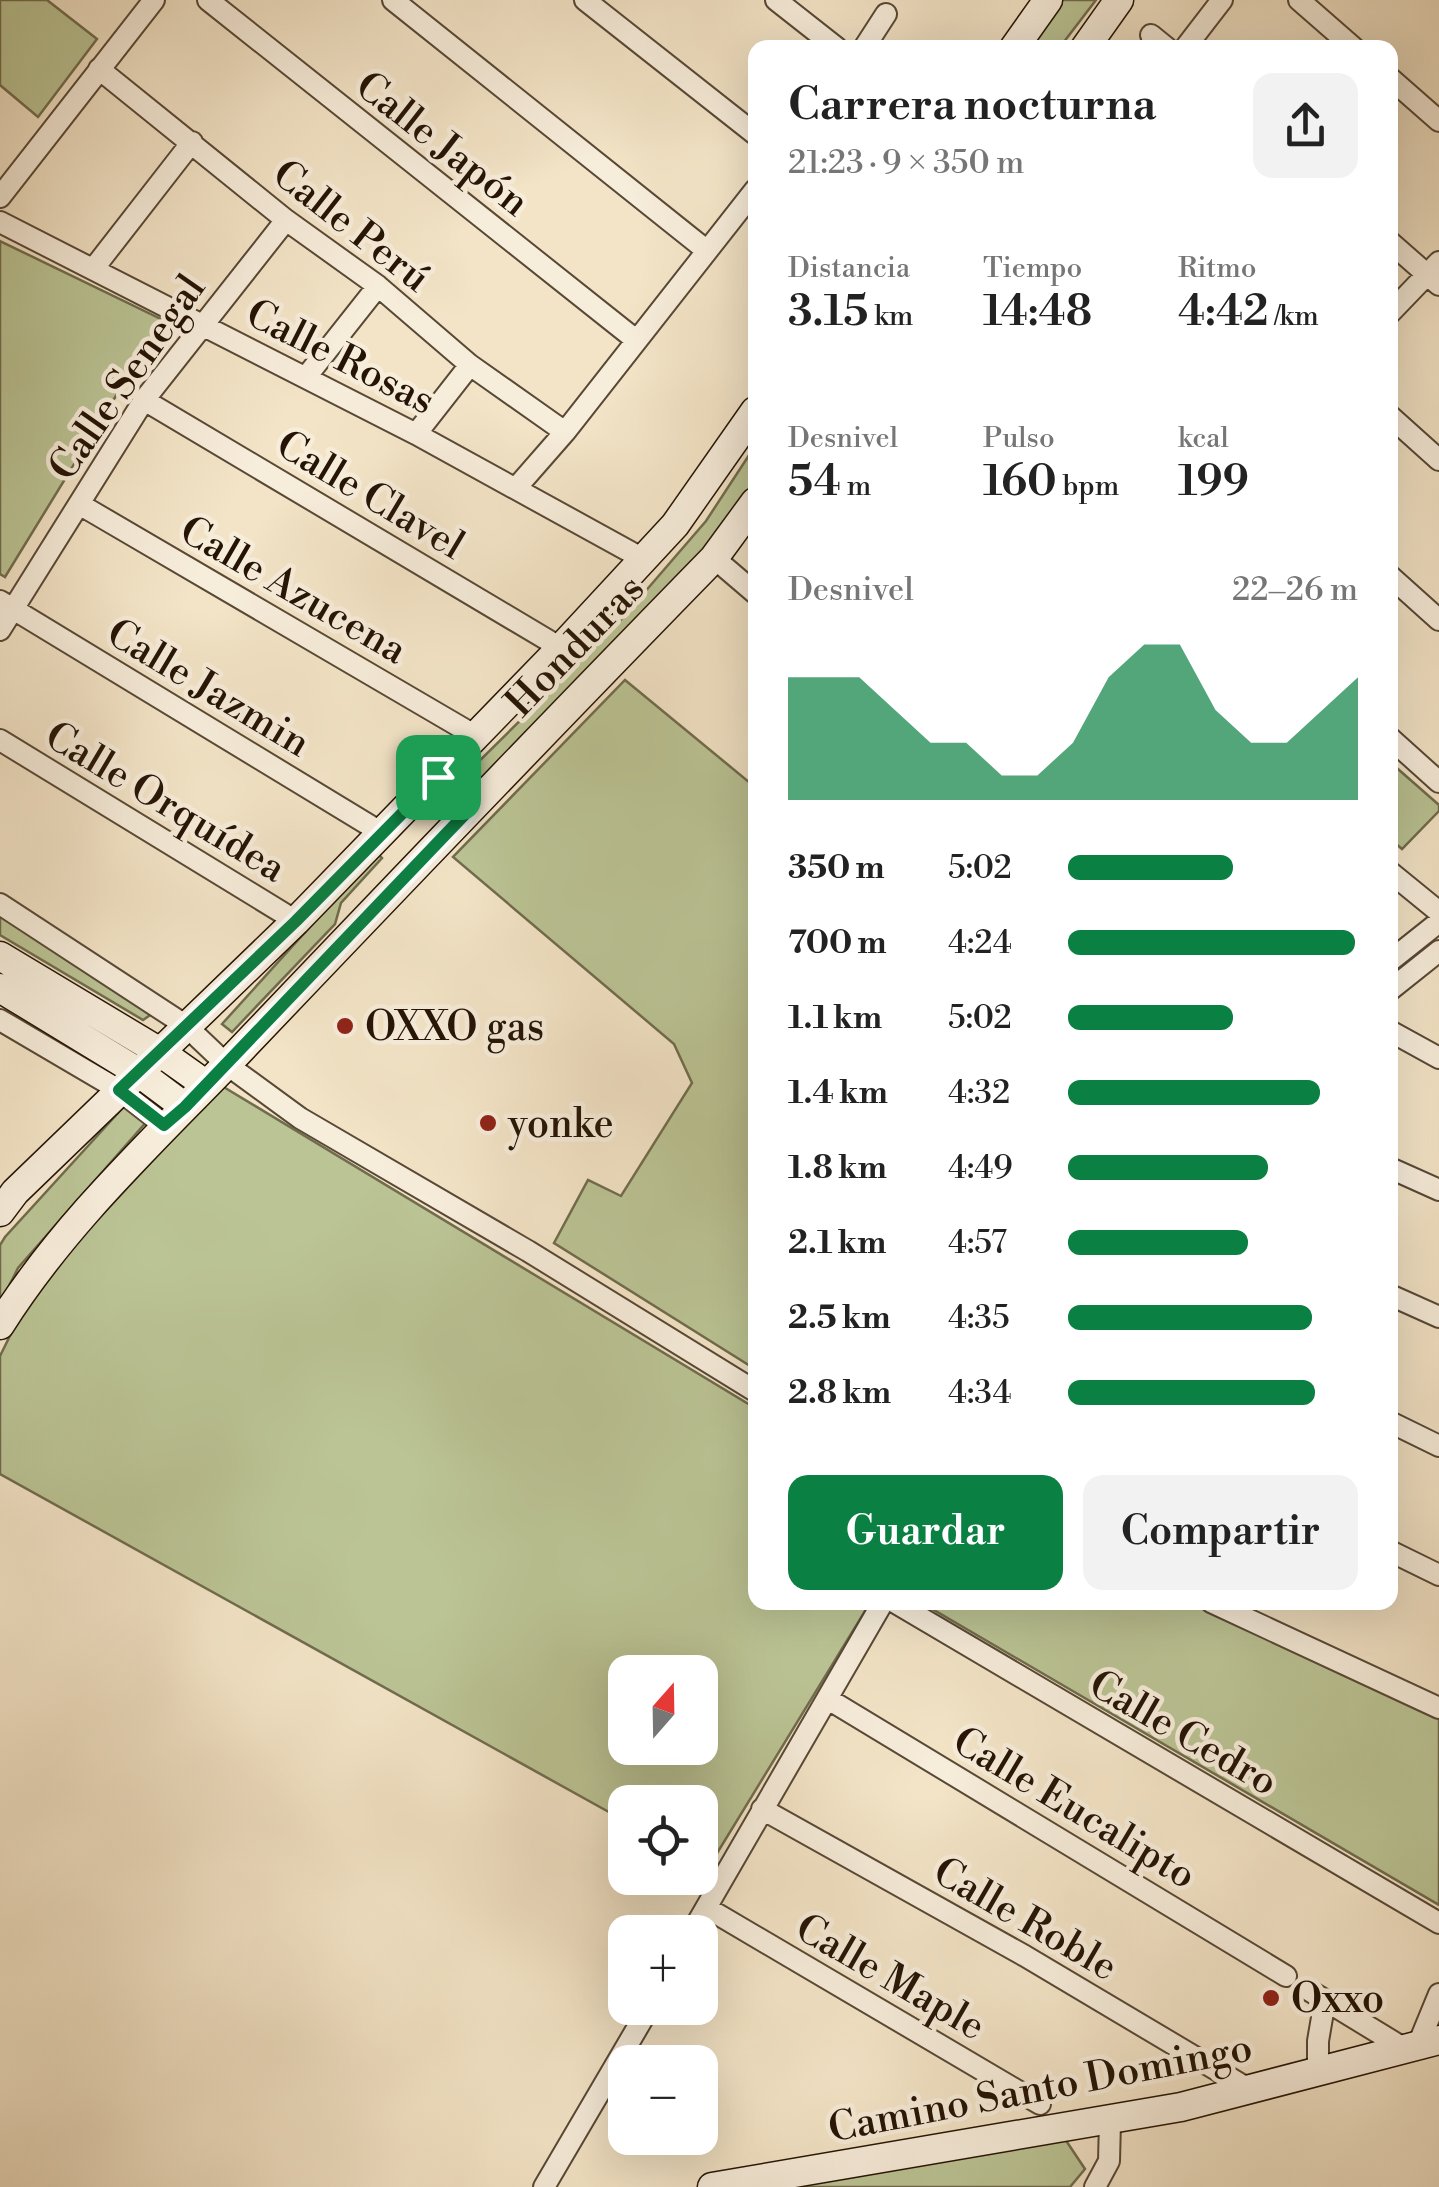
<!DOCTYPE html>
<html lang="es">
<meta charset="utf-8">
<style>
body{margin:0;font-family:"Libre Bodoni",serif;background:#f2f2f2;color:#222;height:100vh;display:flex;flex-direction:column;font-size:38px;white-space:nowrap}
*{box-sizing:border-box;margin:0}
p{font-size:32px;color:#767676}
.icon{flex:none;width:55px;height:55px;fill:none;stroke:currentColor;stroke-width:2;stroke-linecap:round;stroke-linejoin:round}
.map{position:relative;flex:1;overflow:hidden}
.side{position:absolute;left:748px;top:40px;width:650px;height:1570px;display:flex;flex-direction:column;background:#fff;border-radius:20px;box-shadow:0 10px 40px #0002}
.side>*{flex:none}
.needle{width:65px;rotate:20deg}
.controls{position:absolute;left:608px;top:1655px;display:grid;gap:20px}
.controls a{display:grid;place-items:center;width:110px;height:110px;border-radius:20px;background:#fff;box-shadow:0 10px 40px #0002;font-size:50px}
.pin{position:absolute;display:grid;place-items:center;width:85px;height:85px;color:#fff;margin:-42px;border-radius:20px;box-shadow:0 5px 15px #0006}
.round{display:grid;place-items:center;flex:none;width:105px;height:105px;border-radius:20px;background:#f2f2f2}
.head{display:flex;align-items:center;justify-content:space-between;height:170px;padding:0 40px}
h1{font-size:45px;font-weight:600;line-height:75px}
.metrics{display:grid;grid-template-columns:repeat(3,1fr);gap:15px;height:170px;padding:10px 40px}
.metrics div{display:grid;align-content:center}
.metrics b{font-size:42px;font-weight:600}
.metrics small{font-size:28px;font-weight:400}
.metrics p{font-size:28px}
.chart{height:280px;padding:20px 40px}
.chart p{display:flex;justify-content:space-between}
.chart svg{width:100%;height:180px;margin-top:10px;fill:#0b8043;opacity:.7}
.action{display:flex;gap:20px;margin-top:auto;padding:20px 40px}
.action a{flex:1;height:115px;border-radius:20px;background:#0b8043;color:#fff;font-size:40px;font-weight:600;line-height:115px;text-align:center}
.action a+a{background:#f2f2f2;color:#222}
ul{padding:0 40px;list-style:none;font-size:32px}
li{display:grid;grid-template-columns:160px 120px 1fr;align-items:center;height:75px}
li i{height:25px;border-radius:12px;background:#0b8043}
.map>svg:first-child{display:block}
.green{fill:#bbc495;stroke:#706c4d;stroke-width:2.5;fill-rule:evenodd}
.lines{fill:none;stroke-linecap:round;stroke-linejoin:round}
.street-casing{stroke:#584836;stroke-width:24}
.secondary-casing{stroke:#251405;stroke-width:31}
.street{stroke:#f7eddb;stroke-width:20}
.secondary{stroke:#f7eddb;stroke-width:28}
.route-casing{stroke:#fff;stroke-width:20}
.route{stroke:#0b8043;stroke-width:12}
.poi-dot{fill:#8f2418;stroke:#f7eddb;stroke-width:4}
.labels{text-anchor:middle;stroke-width:9;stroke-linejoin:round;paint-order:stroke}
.street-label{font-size:40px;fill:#251405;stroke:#f7eddb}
.poi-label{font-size:40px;fill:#251405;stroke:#f7eddb;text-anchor:start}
</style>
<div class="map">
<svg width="1439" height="2187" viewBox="0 0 1439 2187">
<rect width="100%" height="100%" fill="#f3e4c7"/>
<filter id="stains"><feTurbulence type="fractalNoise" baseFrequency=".002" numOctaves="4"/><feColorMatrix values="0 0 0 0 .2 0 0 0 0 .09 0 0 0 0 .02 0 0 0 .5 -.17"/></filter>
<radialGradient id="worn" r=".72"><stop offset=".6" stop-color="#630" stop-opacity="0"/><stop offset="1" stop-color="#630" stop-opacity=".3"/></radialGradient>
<!-- green -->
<path class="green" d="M 0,0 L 47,0 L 97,39 L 38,117 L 0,85 Z
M 1061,0 L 1096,0 L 1060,47 L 1030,48 Z
M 0,241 L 169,323 L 122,386 L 5,577 L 0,574 Z
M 755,446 L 755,482 L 707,545 L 641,622 L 469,793 L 462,778 L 612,630 L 706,521 Z
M 625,680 L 755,787 L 755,1369 L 554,1243 L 588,1180 L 621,1196 L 692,1083 L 674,1044 L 453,857 Z
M 1390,762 L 1439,805 L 1439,811 L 1402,849 L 1390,839 Z
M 377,853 L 382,858 L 341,903 L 335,924 L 232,1032 L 222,1024 Z
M 0,912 L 159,1009 L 143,1020 L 0,935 Z
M 222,1086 L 755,1408 L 755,1602 L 870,1603 L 708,1868 L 700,1863 L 700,1802 L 625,1802 L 625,1821 L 0,1474 L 0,1356 L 33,1289 ZM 625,1672 L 700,1672 L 700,1748 L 625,1748 Z
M 129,1101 L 148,1120 L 18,1268 L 0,1304 L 0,1245 L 5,1237 Z
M 922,1603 L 1203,1603 L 1439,1710 L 1439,1905 Z
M 1059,2130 L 1085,2169 L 1070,2187 L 749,2187 Z"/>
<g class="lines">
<!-- street casing -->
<g class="street-casing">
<path id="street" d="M 208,0 L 636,340
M 393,0 L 706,250
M 585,0 L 755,134
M 776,0 L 837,48
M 1299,0 L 1354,48
M 1151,35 L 1167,48
M 864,48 L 886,14
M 1185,48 L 1222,0
M 99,69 L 286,220 L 378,286 L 470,365 L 565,432
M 1390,78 L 1439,121
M 0,197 L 154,0
M 0,222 L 416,434 L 645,560
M 1390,242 L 1439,285
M 94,268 L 192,142
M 1390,313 L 1439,262
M 306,377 L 378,286
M 144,400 L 561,648
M 1390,416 L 1439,460
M 416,434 L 470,365
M 516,488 L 565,432 L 755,190
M 79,504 L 474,735
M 714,558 L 755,593
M 1390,576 L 1439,620
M 0,601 L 382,833
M 0,630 L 144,400 L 286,220
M 1390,738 L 1439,782
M 0,740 L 296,921
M 1390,872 L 1439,912
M 0,904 L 185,1025 L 226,1064 L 300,1118 L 528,1251 L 755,1391
M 1390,961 L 1439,922
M 1390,990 L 1439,951
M 0,1020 L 119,1090 L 164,1125
M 1390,1031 L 1439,1058
M 1390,1168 L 1439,1190
M 1390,1295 L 1439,1317
M 1390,1422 L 1439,1446
M 1390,1551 L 1439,1575
M 894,1602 L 1439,1923
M 1211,1602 L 1439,1708
M 828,1699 L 1286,1976
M 762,1809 L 1025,1956 L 1252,2091
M 707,1908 L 1040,2104
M 692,1932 L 883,1602
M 1310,1991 L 1405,2049
M 1418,2045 L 1439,1994
M 1318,2073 L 1318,2041 L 1325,2000
M 544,2187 L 649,2008
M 1095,2187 L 1109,2161 L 1110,2121"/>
</g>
<!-- secondary casing -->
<g class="secondary-casing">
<path id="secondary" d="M 1014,48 L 1048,0
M 1085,48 L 1119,0
M 0,956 L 160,1052 L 205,1084
M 0,988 L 138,1072 L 185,1107
M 0,1212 L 15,1192 L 296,921 L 561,648 L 675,525 L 755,411
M 0,1325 C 63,1225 148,1146 229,1062 C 390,893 551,725 714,558 L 755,502
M 712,2187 L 1181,2107 L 1439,2040"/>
</g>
<!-- street -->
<use href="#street" class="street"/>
<!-- secondary -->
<use href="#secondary" class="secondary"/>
</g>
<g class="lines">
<!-- route casing -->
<g class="route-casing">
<path id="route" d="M 438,777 L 467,812 L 185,1107 L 164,1125 L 119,1090 L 296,921 Z"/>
</g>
<!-- route -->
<use href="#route" class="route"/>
</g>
<!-- markers -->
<g class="poi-dot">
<circle cx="345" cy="1026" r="10"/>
<circle cx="488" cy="1123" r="10"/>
<circle cx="1271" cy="1998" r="10"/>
</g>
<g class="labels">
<!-- street labels -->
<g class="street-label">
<text transform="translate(443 143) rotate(38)" y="14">Calle Japón</text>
<text transform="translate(352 225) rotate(38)" y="14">Calle Perú</text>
<text transform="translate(341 356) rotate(27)" y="14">Calle Rosas</text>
<text transform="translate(126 377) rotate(-55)" y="14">Calle Senegal</text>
<text transform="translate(371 494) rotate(31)" y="14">Calle Clavel</text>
<text transform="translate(294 589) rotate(30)" y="14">Calle Azucena</text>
<text transform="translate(574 645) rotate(-46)" y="14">Honduras</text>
<text transform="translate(209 687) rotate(31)" y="14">Calle Jazmin</text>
<text transform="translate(166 801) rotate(31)" y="14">Calle Orquídea</text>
<text transform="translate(1184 1732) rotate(30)" y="14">Calle Cedro</text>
<text transform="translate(1075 1807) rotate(31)" y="14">Calle Eucalipto</text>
<text transform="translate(1026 1918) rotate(30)" y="14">Calle Roble</text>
<text transform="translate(891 1976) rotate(30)" y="14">Calle Maple</text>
<text transform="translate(1040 2087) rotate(-11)" y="14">Camino Santo Domingo</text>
</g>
<!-- poi labels -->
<g class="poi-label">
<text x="365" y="1040">OXXO gas</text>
<text x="508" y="1137">yonke</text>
<text x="1291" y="2012">Oxxo</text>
</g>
</g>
<rect width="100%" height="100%" filter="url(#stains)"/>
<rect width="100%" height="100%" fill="url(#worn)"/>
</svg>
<div class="controls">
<a><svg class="needle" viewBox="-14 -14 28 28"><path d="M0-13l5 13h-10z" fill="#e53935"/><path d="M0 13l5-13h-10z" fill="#767676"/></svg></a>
<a><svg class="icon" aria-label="locate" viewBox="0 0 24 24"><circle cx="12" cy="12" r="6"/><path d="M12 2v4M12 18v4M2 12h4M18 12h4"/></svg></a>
<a>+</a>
<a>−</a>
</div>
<div class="pin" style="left:438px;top:777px;background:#1e9e55"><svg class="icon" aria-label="arrive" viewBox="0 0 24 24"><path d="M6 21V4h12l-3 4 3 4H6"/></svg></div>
<section class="side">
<div class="head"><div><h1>Carrera nocturna</h1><p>21:23 · 9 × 350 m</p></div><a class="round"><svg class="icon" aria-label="share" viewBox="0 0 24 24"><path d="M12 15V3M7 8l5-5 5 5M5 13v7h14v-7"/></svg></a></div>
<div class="metrics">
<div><p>Distancia</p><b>3.15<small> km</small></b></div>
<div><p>Tiempo</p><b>14:48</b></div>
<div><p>Ritmo</p><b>4:42<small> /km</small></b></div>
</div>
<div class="metrics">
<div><p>Desnivel</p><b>54<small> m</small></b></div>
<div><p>Pulso</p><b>160<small> bpm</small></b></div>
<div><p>kcal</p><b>199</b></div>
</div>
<div class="chart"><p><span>Desnivel</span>22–26 m</p>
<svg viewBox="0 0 160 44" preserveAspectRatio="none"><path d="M0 44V14L10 14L20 14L30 22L40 30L50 30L60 38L70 38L80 30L90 14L100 6L110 6L120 22L130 30L140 30L150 22L160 14V44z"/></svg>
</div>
<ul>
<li><b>350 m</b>5:02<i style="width:57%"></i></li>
<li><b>700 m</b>4:24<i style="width:99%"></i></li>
<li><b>1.1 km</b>5:02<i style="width:57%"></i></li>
<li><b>1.4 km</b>4:32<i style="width:87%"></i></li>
<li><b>1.8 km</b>4:49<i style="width:69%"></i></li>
<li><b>2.1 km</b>4:57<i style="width:62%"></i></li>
<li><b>2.5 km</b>4:35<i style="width:84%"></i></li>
<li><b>2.8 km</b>4:34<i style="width:85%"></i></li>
</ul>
<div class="action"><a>Guardar</a><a>Compartir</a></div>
</section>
</div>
